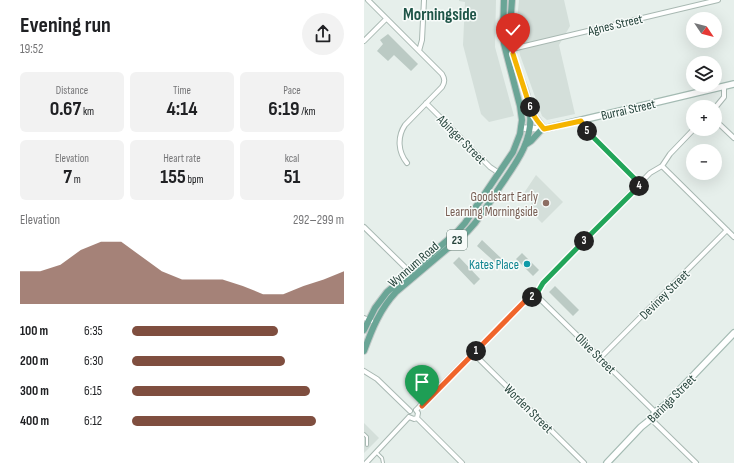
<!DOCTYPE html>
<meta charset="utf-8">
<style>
body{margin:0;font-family:"Sofia Sans Condensed",sans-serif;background:#f2f2f2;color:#202124;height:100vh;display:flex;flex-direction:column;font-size:15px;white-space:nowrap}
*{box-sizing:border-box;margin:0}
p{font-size:13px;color:#757577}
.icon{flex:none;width:22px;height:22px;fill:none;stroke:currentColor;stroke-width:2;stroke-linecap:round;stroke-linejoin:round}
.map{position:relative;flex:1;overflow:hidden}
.side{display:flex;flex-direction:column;background:#fff;width:364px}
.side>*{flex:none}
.needle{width:26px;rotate:125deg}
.controls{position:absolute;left:322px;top:12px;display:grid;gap:8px}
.controls a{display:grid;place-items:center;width:36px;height:36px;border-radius:50%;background:#fff;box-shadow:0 4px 16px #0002;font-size:20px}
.pin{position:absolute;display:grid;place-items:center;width:34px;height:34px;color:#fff;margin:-41px -17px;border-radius:50% 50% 50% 0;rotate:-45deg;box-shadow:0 0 4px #0007}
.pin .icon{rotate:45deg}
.km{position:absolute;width:20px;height:20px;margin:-10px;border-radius:50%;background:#222;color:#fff;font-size:11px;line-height:20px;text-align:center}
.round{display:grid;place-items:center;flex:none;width:42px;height:42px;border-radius:21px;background:#f2f2f2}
.overview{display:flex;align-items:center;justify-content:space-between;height:68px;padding:0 20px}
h1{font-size:22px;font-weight:700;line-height:30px}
.metrics{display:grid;grid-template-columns:repeat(3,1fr);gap:6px;height:68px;padding:4px 20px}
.metrics div{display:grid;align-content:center;border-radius:6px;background:#f2f2f2;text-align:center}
.metrics b{font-size:20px;font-weight:700}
.metrics small{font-size:11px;font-weight:400}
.metrics p{font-size:11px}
.chart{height:112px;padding:8px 20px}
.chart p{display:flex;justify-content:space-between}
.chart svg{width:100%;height:72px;margin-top:4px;fill:#7f4e3f;opacity:.7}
ul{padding:0 20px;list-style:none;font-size:13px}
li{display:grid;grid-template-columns:64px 48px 1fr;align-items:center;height:30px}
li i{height:10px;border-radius:5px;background:#7f4e3f}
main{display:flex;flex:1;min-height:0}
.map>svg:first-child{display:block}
.built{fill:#d4dfda}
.building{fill:#bbcac4}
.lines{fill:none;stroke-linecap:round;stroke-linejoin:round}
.lane-casing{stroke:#a8b8b2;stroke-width:4}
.street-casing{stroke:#a8b8b2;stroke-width:6}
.secondary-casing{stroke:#a4bbb3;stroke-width:8}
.primary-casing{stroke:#c2cac8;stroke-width:8}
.lane{stroke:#fff;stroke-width:2}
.street{stroke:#fff;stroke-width:4}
.secondary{stroke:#fff;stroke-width:5.5}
.primary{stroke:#6aa596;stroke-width:6}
.split-1-casing{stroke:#fff;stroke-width:8}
.split-2-casing{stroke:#fff;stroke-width:8}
.split-3-casing{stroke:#fff;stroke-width:8}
.split-4-casing{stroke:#fff;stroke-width:8}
.split-5-casing{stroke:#fff;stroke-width:8}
.split-6-casing{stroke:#fff;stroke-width:8}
.split-7-casing{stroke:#fff;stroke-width:8}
.split-1{stroke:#f0652b;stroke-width:5}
.split-2{stroke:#f0652b;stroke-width:5}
.split-3{stroke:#22a559;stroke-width:5}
.split-4{stroke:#22a559;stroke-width:5}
.split-5{stroke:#22a559;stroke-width:5}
.split-6{stroke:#f5b400;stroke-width:5}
.split-7{stroke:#f5b400;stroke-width:5}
.education-dot{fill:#8d6e63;stroke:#f7fbf9;stroke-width:1.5}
.culture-dot{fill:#0f9aa8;stroke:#f7fbf9;stroke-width:1.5}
.labels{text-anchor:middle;stroke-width:3;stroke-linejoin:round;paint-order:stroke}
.shield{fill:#f7fbf9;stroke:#637a73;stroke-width:1}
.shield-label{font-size:12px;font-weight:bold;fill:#24423a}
.street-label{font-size:13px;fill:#24423a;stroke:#f7fbf9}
.education-label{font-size:13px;fill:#785e54;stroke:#f7fbf9;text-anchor:end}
.culture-label{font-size:13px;fill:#0d838f;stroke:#f7fbf9;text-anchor:end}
.district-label{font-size:17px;font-weight:bold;fill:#1f5548;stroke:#f7fbf9}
</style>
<main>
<section class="side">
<div class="overview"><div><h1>Evening run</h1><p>19:52</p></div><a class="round"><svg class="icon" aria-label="share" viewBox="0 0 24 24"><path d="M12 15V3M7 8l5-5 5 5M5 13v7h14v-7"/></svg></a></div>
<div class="metrics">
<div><p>Distance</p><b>0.67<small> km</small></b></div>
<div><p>Time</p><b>4:14</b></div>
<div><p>Pace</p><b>6:19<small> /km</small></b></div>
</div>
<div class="metrics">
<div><p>Elevation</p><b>7<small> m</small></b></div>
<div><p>Heart rate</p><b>155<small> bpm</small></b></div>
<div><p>kcal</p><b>51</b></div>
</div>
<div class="chart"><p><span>Elevation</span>292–299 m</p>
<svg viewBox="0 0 160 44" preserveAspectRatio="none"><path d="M0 44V24L10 24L20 20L30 11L40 6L50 6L60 15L70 24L80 29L90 29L100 29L110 33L120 38L130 38L140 33L150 29L160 24V44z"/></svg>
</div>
<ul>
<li><b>100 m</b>6:35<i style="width:69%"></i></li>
<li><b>200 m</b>6:30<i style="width:72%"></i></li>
<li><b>300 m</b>6:15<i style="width:84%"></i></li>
<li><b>400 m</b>6:12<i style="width:87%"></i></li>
</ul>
</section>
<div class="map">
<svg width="370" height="463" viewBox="0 0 370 463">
<rect width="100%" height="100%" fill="#e6efeb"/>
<!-- built -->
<path class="built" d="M 95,0 L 132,0 L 131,47 L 150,116 L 125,122 L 117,114 L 99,45 L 101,2 L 95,1 Z
M 155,0 L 200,0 L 206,26 L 195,45 L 211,114 L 183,120 L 178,116 L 156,55 L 152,31 Z
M 172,175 L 199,202 L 178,223 L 164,209 L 167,204 L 167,200 L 160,193 Z
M 0,423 L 15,438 L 0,453 Z"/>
<!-- building -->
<path class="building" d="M 24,34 L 54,64 L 47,71 L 30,55 L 24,61 L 13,51 L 19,44 L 16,40 Z
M 118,240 L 138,259 L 133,264 L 113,246 Z
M 158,253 L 175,270 L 169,276 L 152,259 Z
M 95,257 L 116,279 L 110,285 L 89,263 Z
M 191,286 L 215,310 L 209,316 L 185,292 Z"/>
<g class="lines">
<!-- lane casing -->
<g class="lane-casing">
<path id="lane" d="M 0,434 L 3,437 L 3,445
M 13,453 L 18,458 L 19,463"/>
</g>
<!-- street casing -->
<g class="street-casing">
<path id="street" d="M 4,0 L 78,74 C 81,79 81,82 78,87 L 41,125 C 33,137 34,152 43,163
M 0,41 L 22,19
M 148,49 L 354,0
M 55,51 L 58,40 L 60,0
M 62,103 L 126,167 L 135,173
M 351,108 L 360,97 L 360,87
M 351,120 L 370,138
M 217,121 L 221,129 L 276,184
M 298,166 L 370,237
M 0,227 L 47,273
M 172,295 L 291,412
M 0,318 L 7,321
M 109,353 L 220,463
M 236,358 L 363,230
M 0,371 L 13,379 L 46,411
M 52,410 L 163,299 L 172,295 L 179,283 L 286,173 L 298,166 L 306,154 L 330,129
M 45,417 L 50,419 L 53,418 L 54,413 L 52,410
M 53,418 L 98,463
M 287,419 L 332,463
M 2,463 L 45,417"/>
</g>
<!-- secondary casing -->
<g class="secondary-casing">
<path id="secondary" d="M 157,128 L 180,129 L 370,84
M 243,463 L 277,427 L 287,419 L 291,412 L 301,405 L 370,333"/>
</g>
<!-- primary casing -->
<g class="primary-casing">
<path id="primary" d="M 166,112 L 171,117 L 180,129
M 161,145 L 167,141 L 177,130
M 0,330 L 11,308 L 23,292 L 93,232 L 101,223 L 149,152 L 156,134 L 158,120 L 156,106 L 140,44 L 139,34 L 140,0
M 0,351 C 8,329 16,309 32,292 L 103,232 L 111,223 C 120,211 129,198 137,185 C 152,163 169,141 166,113 C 165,92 153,73 148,52 C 144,35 147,17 148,0"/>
</g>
<!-- lane -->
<use href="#lane" class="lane"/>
<!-- street -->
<use href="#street" class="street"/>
<!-- secondary -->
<use href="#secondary" class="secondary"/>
<!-- primary -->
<use href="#primary" class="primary"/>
</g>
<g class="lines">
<!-- split-1 casing -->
<g class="split-1-casing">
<path id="split-1" d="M 58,406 L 112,351"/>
</g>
<!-- split-2 casing -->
<g class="split-2-casing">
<path id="split-2" d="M 112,351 L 163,299 L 168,297"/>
</g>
<!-- split-3 casing -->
<g class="split-3-casing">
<path id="split-3" d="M 168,297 L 172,295 L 179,283 L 220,241"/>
</g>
<!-- split-4 casing -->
<g class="split-4-casing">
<path id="split-4" d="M 220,241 L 275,186"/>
</g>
<!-- split-5 casing -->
<g class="split-5-casing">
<path id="split-5" d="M 223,131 L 276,184 L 275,186"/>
</g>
<!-- split-6 casing -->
<g class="split-6-casing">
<path id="split-6" d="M 166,107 C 167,114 175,123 180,129 L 217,121 L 223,131"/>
</g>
<!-- split-7 casing -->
<g class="split-7-casing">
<path id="split-7" d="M 149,54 L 166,107"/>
</g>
<!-- split-1 -->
<use href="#split-1" class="split-1"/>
<!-- split-2 -->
<use href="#split-2" class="split-2"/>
<!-- split-3 -->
<use href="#split-3" class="split-3"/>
<!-- split-4 -->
<use href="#split-4" class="split-4"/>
<!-- split-5 -->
<use href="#split-5" class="split-5"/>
<!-- split-6 -->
<use href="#split-6" class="split-6"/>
<!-- split-7 -->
<use href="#split-7" class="split-7"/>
</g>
<!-- markers -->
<circle class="education-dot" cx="182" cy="203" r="4"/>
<circle class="culture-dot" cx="163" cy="264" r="4"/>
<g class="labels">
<!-- shield labels -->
<rect class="shield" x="83" y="230" width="20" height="20" rx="3"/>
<g class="shield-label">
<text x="93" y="244">23</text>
</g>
<!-- street labels -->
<g class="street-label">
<text transform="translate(251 24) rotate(-13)" y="5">Agnes Street</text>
<text transform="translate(264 109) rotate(-13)" y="5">Burrai Street</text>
<text transform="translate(98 139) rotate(45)" y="5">Abinger Street</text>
<text transform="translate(49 264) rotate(-41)" y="5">Wynnum Road</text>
<text transform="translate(300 294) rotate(-45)" y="5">Deviney Street</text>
<text transform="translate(232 353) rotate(45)" y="5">Olive Street</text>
<text transform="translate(307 398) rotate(-45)" y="5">Baringa Street</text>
<text transform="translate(165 408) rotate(45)" y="5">Worden Street</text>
</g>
<!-- education labels -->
<g class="education-label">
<text x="174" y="201">Goodstart Early<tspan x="174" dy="15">Learning Morningside</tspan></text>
</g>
<!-- culture labels -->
<g class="culture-label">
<text x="155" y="269">Kates Place</text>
</g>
<!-- district labels -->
<g class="district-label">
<text x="76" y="20">Morningside</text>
</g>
</g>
</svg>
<div class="controls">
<a><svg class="needle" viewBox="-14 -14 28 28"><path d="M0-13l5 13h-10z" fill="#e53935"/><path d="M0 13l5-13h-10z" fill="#757577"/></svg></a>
<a><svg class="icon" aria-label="layers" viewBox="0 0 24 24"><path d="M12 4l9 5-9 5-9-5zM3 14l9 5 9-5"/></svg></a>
<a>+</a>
<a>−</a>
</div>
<div class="pin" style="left:58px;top:406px;background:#1e9e55"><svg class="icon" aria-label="arrive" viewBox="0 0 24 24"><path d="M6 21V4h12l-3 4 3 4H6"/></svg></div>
<div class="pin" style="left:149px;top:54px;background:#d93025"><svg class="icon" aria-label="check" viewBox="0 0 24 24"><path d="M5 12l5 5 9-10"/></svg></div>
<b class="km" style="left:112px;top:351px">1</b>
<b class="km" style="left:168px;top:297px">2</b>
<b class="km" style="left:220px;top:241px">3</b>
<b class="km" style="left:275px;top:186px">4</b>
<b class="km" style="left:223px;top:131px">5</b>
<b class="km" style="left:166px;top:107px">6</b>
</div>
</main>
